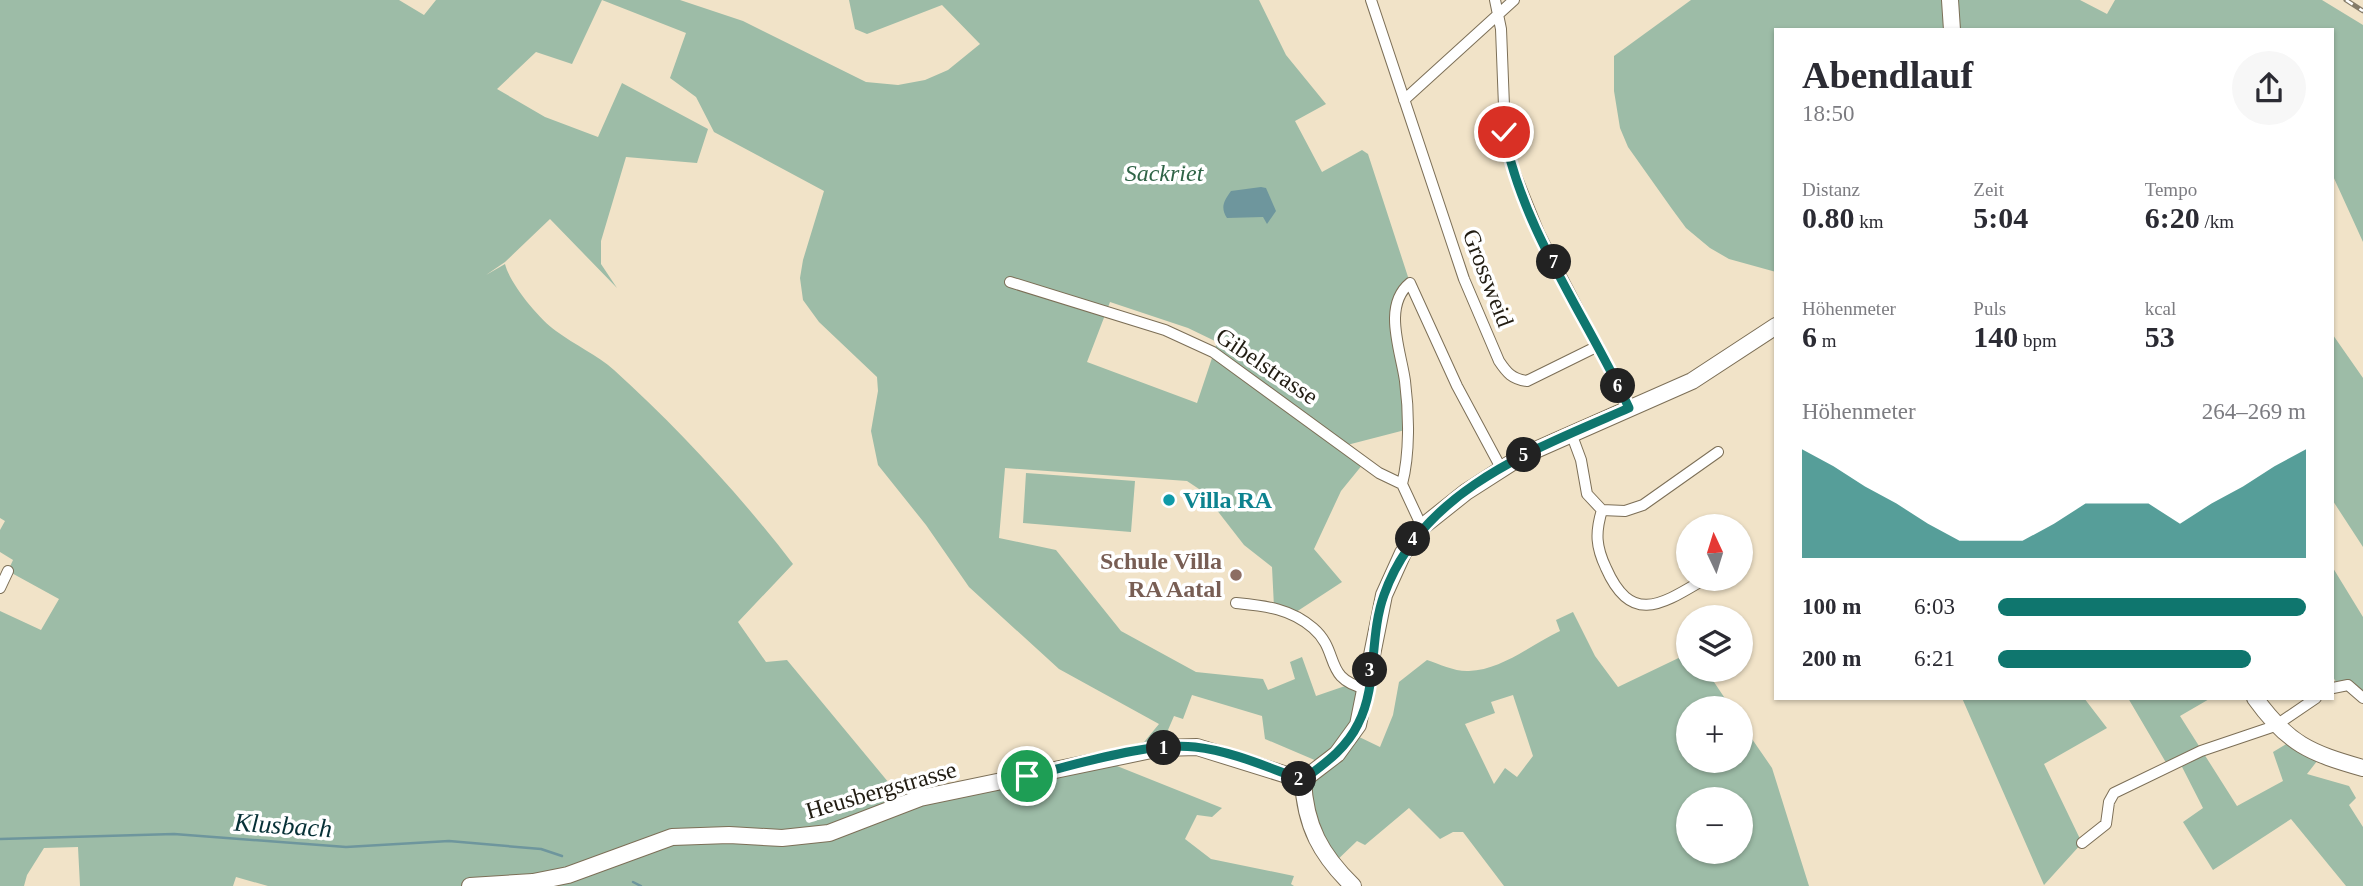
<!DOCTYPE html>
<html lang="de">
<meta charset="utf-8">
<style>
body{margin:0;font-family:"Times New Roman",serif;background:#f7f7f7;color:#2b2b33;height:100vh;display:flex;flex-direction:column;font-size:26px;white-space:nowrap}
*{box-sizing:border-box;margin:0}
p{font-size:23px;color:#7c7c81}
.icon{flex:none;width:38px;height:38px;fill:none;stroke:currentColor;stroke-width:2;stroke-linecap:round;stroke-linejoin:round}
.map{position:relative;flex:1;overflow:hidden}
.panel{position:absolute;left:1774px;top:28px;width:560px;height:672px;display:flex;flex-direction:column;background:#fff;border-radius:0px;box-shadow:0 2px 5px #0004}
.panel>*{flex:none}
.needle{width:46px;rotate:356deg}
.fabs{position:absolute;left:1676px;top:514px;display:grid;gap:14px}
.fabs a{display:grid;place-items:center;width:77px;height:77px;border-radius:50%;background:#fff;box-shadow:0 2px 5px #0004;font-size:35px}
.pin{position:absolute;display:grid;place-items:center;width:60px;height:60px;color:#fff;margin:-30px;border:4px solid #fff;border-radius:50%;box-shadow:0 2px 7px #0007}
.km{position:absolute;width:35px;height:35px;margin:-18px;border-radius:50%;background:#222;color:#fff;font-size:19px;line-height:35px;text-align:center}
.round{display:grid;place-items:center;flex:none;width:74px;height:74px;border-radius:37px;background:#f7f7f7}
.headline{display:flex;align-items:center;justify-content:space-between;height:119px;padding:0 28px}
h1{font-size:38px;font-weight:700;line-height:52px}
.stats{display:grid;grid-template-columns:repeat(3,1fr);gap:10px;height:119px;padding:7px 28px}
.stats div{display:grid;align-content:center}
.stats b{font-size:30px;font-weight:700}
.stats small{font-size:19px;font-weight:400}
.stats p{font-size:19px}
.chart{height:196px;padding:14px 28px}
.chart p{display:flex;justify-content:space-between}
.chart svg{width:100%;height:126px;margin-top:7px;fill:#0f766e;opacity:.7}
ul{padding:0 28px;list-style:none;font-size:23px}
li{display:grid;grid-template-columns:112px 84px 1fr;align-items:center;height:52px}
li i{height:18px;border-radius:9px;background:#0f766e}
.map>svg:first-child{display:block}
.green{fill:#9dbca7;fill-rule:evenodd}
.water{fill:#6e969d}
.lines{fill:none;stroke-linecap:round;stroke-linejoin:round}
.stream{stroke:#6e969d;stroke-width:2.5}
.street-casing{stroke:#7c6f57;stroke-width:12}
.secondary-casing{stroke:#7c6f57;stroke-width:18}
.street{stroke:#fff;stroke-width:10}
.secondary{stroke:#fff;stroke-width:16}
.rail-casing{stroke:#847b69;stroke-width:5}
.rail{stroke:#fff;stroke-width:2.5;stroke-dasharray:8;stroke-linecap:butt}
.route-casing{stroke:#fff;stroke-width:14}
.route{stroke:#0f766e;stroke-width:9}
.culture-dot{fill:#0f9aa8;stroke:#fff;stroke-width:2.5}
.education-dot{fill:#8d6e63;stroke:#fff;stroke-width:2.5}
.labels{text-anchor:middle;stroke-width:7;stroke-linejoin:round;paint-order:stroke}
.park-label{font-size:24px;font-style:italic;fill:#306447;stroke:#fff}
.street-label{font-size:24px;fill:#211c12;stroke:#fff}
.culture-label{font-size:24px;font-weight:bold;fill:#0d838f;stroke:#fff;text-anchor:start}
.education-label{font-size:24px;font-weight:bold;fill:#785e54;stroke:#fff;text-anchor:end}
.water-label{font-size:26px;font-style:italic;fill:#073137;stroke:#fff}
</style>
<div class="map">
<svg width="2363" height="886" viewBox="0 0 2363 886">
<rect width="100%" height="100%" fill="#f1e3c8"/>
<!-- green -->
<path class="green" d="M 0,0 L 399,0 L 424,15 L 436,0 L 602,0 L 572,64 L 536,52 L 497,89 L 545,117 L 598,137 L 622,83 L 708,129 L 697,163 L 626,157 L 601,241 L 601,264 L 617,288 L 550,219 L 505,262 L 486,275 L 505,264 C 510,284 539,319 556,331 C 575,345 597,355 614,370 C 679,429 740,495 793,564 L 738,622 L 766,662 L 787,660 L 889,783 L 935,782 L 947,792 L 1102,760 L 1222,808 L 1212,817 L 1197,815 L 1185,839 L 1211,859 L 1294,876 L 1291,884 L 1294,886 L 268,886 L 236,877 L 233,886 L 80,886 L 78,847 L 44,848 L 27,875 L 24,886 L 0,886 L 0,611 L 41,630 L 59,599 L 8,571 L 13,560 L 0,552 L 0,530 L 5,521 L 0,518 Z
M 602,0 L 680,0 L 743,21 L 866,82 L 898,85 L 925,80 L 948,70 L 980,44 L 942,5 L 867,34 L 855,29 L 849,0 L 1259,0 L 1286,55 L 1326,104 L 1295,121 L 1322,172 L 1362,150 L 1368,154 L 1410,283 L 1398,301 L 1405,430 L 1347,445 L 1215,349 L 1217,342 L 1188,328 L 1110,302 L 1087,362 L 1197,403 L 1213,355 L 1363,464 L 1341,491 L 1314,549 L 1342,582 L 1293,614 L 1274,607 L 1272,567 L 1244,545 L 1202,491 L 1187,481 L 1005,468 L 999,538 L 1056,550 L 1121,631 L 1196,672 L 1263,679 L 1268,690 L 1295,679 L 1290,662 L 1302,657 L 1316,696 L 1348,685 L 1367,689 L 1353,734 L 1380,747 L 1393,715 L 1399,682 L 1427,660 C 1439,664 1456,672 1469,671 C 1502,670 1532,644 1560,631 L 1556,620 L 1573,612 L 1595,656 L 1618,687 L 1689,653 L 1689,670 L 1706,670 L 1732,709 L 1689,709 L 1689,761 L 1741,761 L 1741,723 L 1772,768 L 1809,886 L 1504,886 L 1463,832 L 1453,832 L 1440,839 L 1409,808 L 1365,845 L 1357,841 L 1332,865 L 1303,791 L 1324,764 L 1265,739 L 1262,716 L 1192,695 L 1183,719 L 1174,716 L 1168,730 L 1181,747 L 1135,753 L 1159,724 L 1059,669 L 969,587 L 926,525 L 878,465 L 871,431 L 878,391 L 877,377 L 819,322 L 803,300 L 800,278 L 803,260 L 824,191 L 714,132 L 696,97 L 670,78 L 686,33 ZM 1513,695 L 1533,756 L 1517,777 L 1505,768 L 1494,784 L 1465,724 L 1495,713 L 1491,702 ZM 1689,800 L 1741,800 L 1741,852 L 1689,852 Z
M 1691,0 L 2080,0 L 2107,14 L 2115,0 L 2322,0 L 2363,25 L 2363,242 L 2333,176 L 2333,30 L 1776,30 L 1776,272 L 1729,259 L 1710,248 L 1686,228 L 1672,209 L 1628,147 L 1620,128 L 1614,91 L 1614,56 Z
M 2333,335 L 2363,378 L 2363,547 L 2333,501 Z
M 1026,473 L 1135,481 L 1131,532 L 1023,523 Z
M 2333,568 L 2363,617 L 2363,698 L 2338,685 L 2333,677 Z
M 1962,698 L 2084,698 L 2107,728 L 2044,764 L 2082,843 L 2044,885 Z
M 2128,698 L 2211,698 L 2180,716 L 2237,806 L 2283,781 L 2273,752 L 2293,740 L 2321,756 L 2307,774 L 2349,786 L 2356,798 L 2349,805 L 2363,827 L 2363,886 L 2346,886 L 2291,819 L 2213,870 L 2183,822 L 2203,808 L 2179,761 L 2168,766 Z"/>
<!-- water -->
<path class="water" d="M 1261,187 L 1266,188 L 1276,211 L 1267,224 L 1263,217 L 1227,218 C 1220,207 1224,201 1231,191 Z"/>
<g class="lines">
<!-- stream -->
<path class="stream" d="M 0,839 L 174,834 L 346,847 L 449,841 L 541,849 L 562,856
M 633,882 L 641,886"/>
<!-- street casing -->
<g class="street-casing">
<path id="street" d="M 1371,0 L 1464,279 L 1499,361 C 1507,373 1512,379 1527,381 L 1598,346
M 1495,0 L 1501,29 L 1505,132 L 1512,166 L 1539,233 L 1629,408
M 1404,100 L 1514,0
M 1010,282 L 1165,330 L 1213,352 L 1379,473 L 1402,484 L 1422,527
M 1571,433 L 1581,460 L 1587,494 L 1602,510 L 1625,511 L 1643,505 L 1718,452
M 1402,484 C 1410,454 1409,412 1405,381 C 1401,351 1382,306 1410,283 L 1457,386 L 1501,468
M 1602,510 C 1595,533 1596,547 1606,568 C 1631,625 1661,605 1703,580
M 0,588 L 8,571
M 1236,603 C 1265,606 1290,608 1313,628 C 1341,652 1322,679 1367,689
M 2333,688 L 2348,685 L 2363,698
M 2082,843 L 2106,824 L 2109,802 L 2114,793 L 2201,751 L 2275,726 L 2316,698"/>
</g>
<!-- secondary casing -->
<g class="secondary-casing">
<path id="secondary" d="M 1950,0 L 1952,30
M 2255,698 C 2288,744 2310,753 2363,768
M 1303,780 L 1337,754 L 1358,725 L 1384,595 L 1403,553 L 1422,527 L 1466,492 L 1522,456 L 1692,381 L 1776,326
M 1303,780 C 1305,826 1321,855 1353,886
M 470,886 L 533,882 L 568,875 L 672,837 L 729,835 L 782,838 L 829,833 L 920,798 L 1161,748 L 1197,747 L 1303,780"/>
</g>
<!-- street -->
<use href="#street" class="street"/>
<!-- secondary -->
<use href="#secondary" class="secondary"/>
<!-- rail casing -->
<g class="rail-casing">
<path id="rail" d="M 2346,0 L 2363,11"/>
</g>
<!-- rail -->
<use href="#rail" class="rail"/>
</g>
<g class="lines">
<!-- route casing -->
<g class="route-casing">
<path id="route" d="M 1027,776 C 1077,765 1145,742 1195,747 C 1232,751 1269,768 1303,780 C 1324,764 1346,749 1358,724 C 1378,686 1369,636 1384,595 C 1421,490 1535,449 1629,408 C 1588,319 1521,228 1504,132"/>
</g>
<!-- route -->
<use href="#route" class="route"/>
</g>
<!-- markers -->
<circle class="culture-dot" cx="1169" cy="500" r="7"/>
<circle class="education-dot" cx="1236" cy="575" r="7"/>
<g class="labels">
<!-- park labels -->
<g class="park-label">
<text x="1164" y="181">Sackriet</text>
</g>
<!-- street labels -->
<g class="street-label">
<text transform="translate(1488 278) rotate(69)" y="8">Grossweid</text>
<text transform="translate(1267 366) rotate(34)" y="8">Gibelstrasse</text>
<text transform="translate(881 790) rotate(-16)" y="8">Heusbergstrasse</text>
</g>
<!-- culture labels -->
<g class="culture-label">
<text x="1183" y="508">Villa RA</text>
</g>
<!-- education labels -->
<g class="education-label">
<text x="1222" y="569">Schule Villa<tspan x="1222" dy="28">RA Aatal</tspan></text>
</g>
<!-- water labels -->
<g class="water-label">
<text transform="translate(283 825) rotate(4)" y="9">Klusbach</text>
</g>
</g>
</svg>
<div class="fabs">
<a><svg class="needle" viewBox="-14 -14 28 28"><path d="M0-13l5 13h-10z" fill="#e53935"/><path d="M0 13l5-13h-10z" fill="#7c7c81"/></svg></a>
<a><svg class="icon" aria-label="layers" viewBox="0 0 24 24"><path d="M12 4l9 5-9 5-9-5zM3 14l9 5 9-5"/></svg></a>
<a>+</a>
<a>−</a>
</div>
<div class="pin" style="left:1027px;top:776px;background:#1e9e55"><svg class="icon" aria-label="arrive" viewBox="0 0 24 24"><path d="M6 21V4h12l-3 4 3 4H6"/></svg></div>
<div class="pin" style="left:1504px;top:132px;background:#d93025"><svg class="icon" aria-label="check" viewBox="0 0 24 24"><path d="M5 12l5 5 9-10"/></svg></div>
<b class="km" style="left:1164px;top:748px">1</b>
<b class="km" style="left:1299px;top:779px">2</b>
<b class="km" style="left:1370px;top:670px">3</b>
<b class="km" style="left:1413px;top:539px">4</b>
<b class="km" style="left:1524px;top:455px">5</b>
<b class="km" style="left:1618px;top:386px">6</b>
<b class="km" style="left:1554px;top:262px">7</b>
<section class="panel">
<div class="headline"><div><h1>Abendlauf</h1><p>18:50</p></div><a class="round"><svg class="icon" aria-label="share" viewBox="0 0 24 24"><path d="M12 15V3M7 8l5-5 5 5M5 13v7h14v-7"/></svg></a></div>
<div class="stats">
<div><p>Distanz</p><b>0.80<small> km</small></b></div>
<div><p>Zeit</p><b>5:04</b></div>
<div><p>Tempo</p><b>6:20<small> /km</small></b></div>
</div>
<div class="stats">
<div><p>Höhenmeter</p><b>6<small> m</small></b></div>
<div><p>Puls</p><b>140<small> bpm</small></b></div>
<div><p>kcal</p><b>53</b></div>
</div>
<div class="chart"><p><span>Höhenmeter</span>264–269 m</p>
<svg viewBox="0 0 160 44" preserveAspectRatio="none"><path d="M0 44V6L10 12L20 19L30 25L40 32L50 38L60 38L70 38L80 32L90 25L100 25L110 25L120 32L130 25L140 19L150 12L160 6V44z"/></svg>
</div>
<ul>
<li><b>100 m</b>6:03<i style="width:100%"></i></li>
<li><b>200 m</b>6:21<i style="width:82%"></i></li>
</ul>
</section>
</div>
